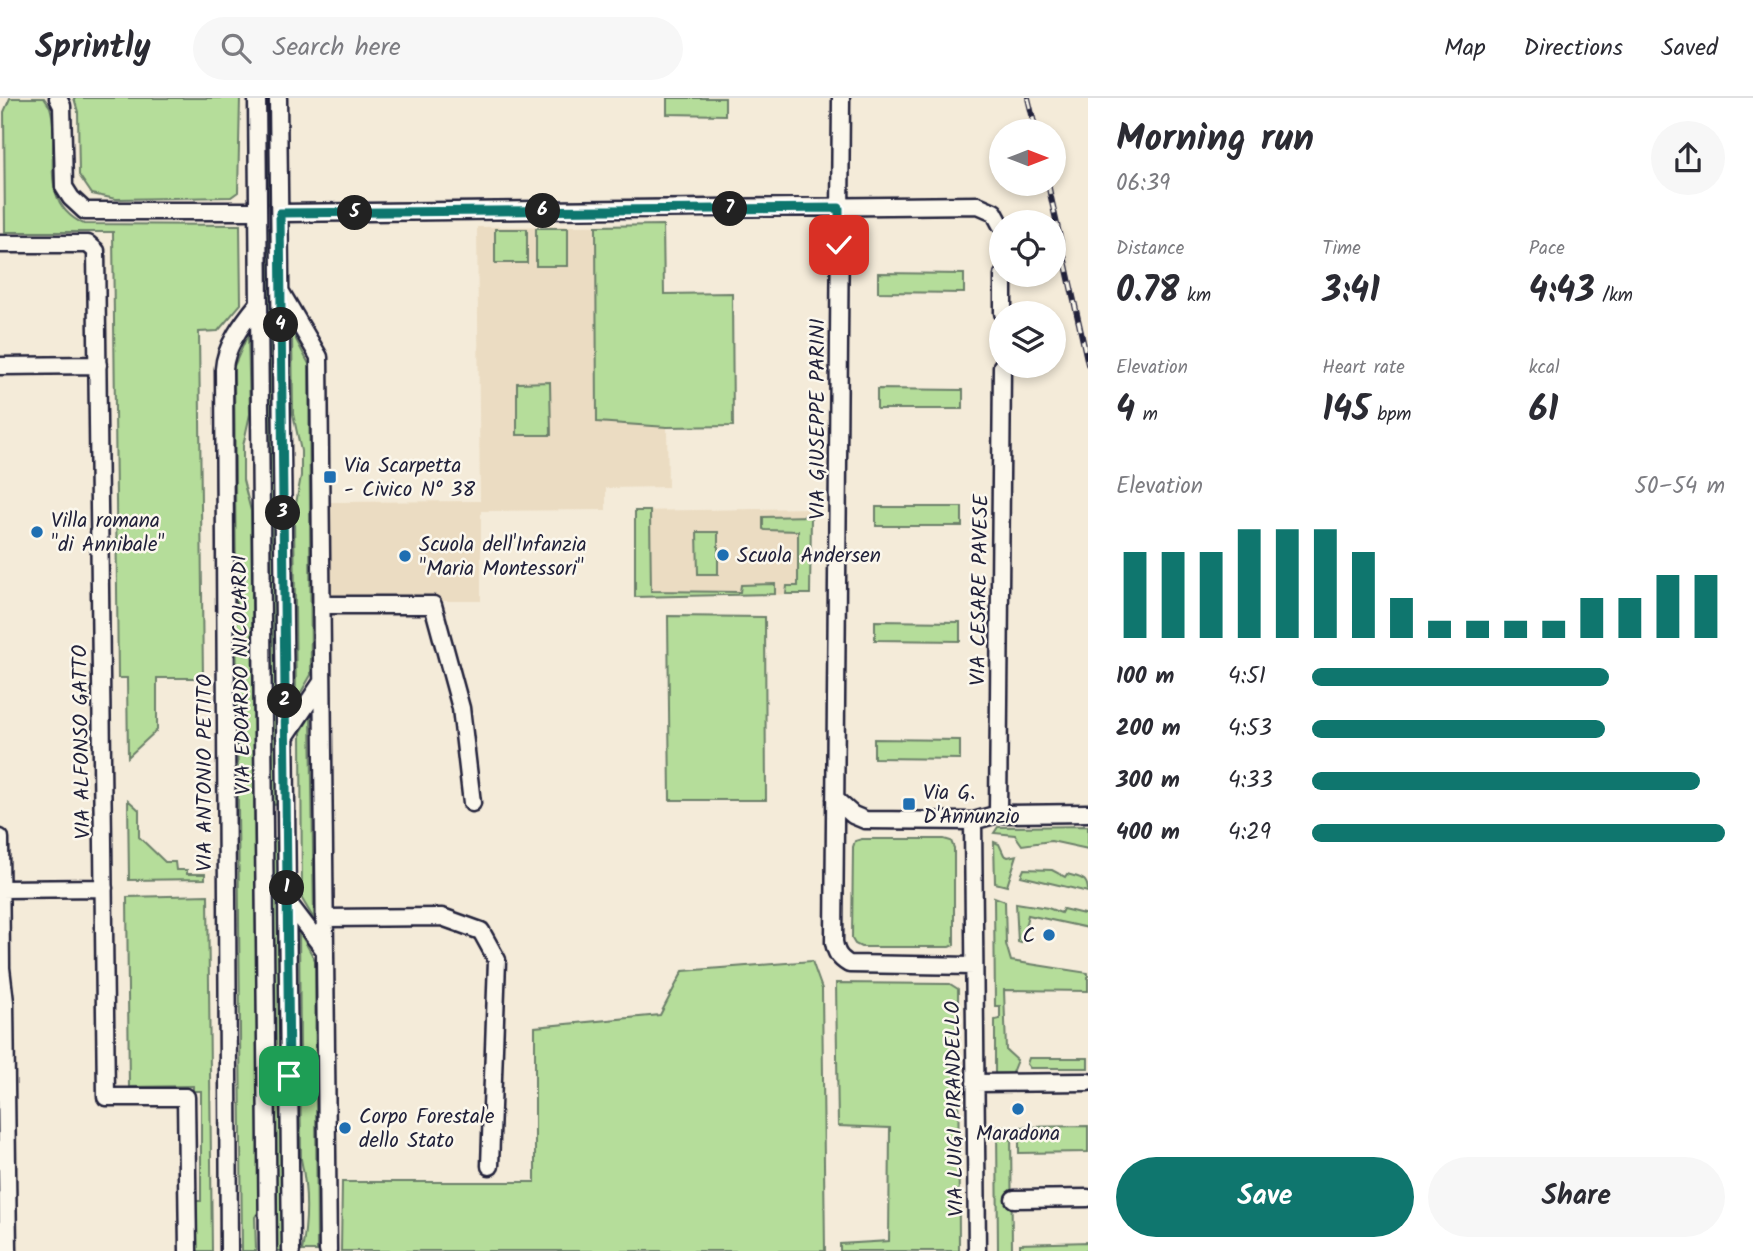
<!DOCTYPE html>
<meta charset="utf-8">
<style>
body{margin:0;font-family:Kalam,sans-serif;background:#f7f7f7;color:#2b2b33;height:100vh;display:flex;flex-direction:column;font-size:26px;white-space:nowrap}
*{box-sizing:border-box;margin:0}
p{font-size:23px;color:#7c7c81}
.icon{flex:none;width:38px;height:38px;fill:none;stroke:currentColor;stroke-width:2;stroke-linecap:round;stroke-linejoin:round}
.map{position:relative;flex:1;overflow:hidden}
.sheet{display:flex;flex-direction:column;background:#fff;width:665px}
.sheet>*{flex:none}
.needle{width:46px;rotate:90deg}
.controls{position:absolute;left:989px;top:21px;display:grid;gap:14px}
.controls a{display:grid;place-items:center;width:77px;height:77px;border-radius:50%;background:#fff;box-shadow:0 4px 10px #0003;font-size:35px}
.pin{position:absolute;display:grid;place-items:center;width:60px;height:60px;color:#fff;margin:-30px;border-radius:14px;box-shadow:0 4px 10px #0006}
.km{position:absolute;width:35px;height:35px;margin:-18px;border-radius:50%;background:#222;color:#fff;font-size:19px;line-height:35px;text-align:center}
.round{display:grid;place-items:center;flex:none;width:74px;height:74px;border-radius:37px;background:#f7f7f7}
.overview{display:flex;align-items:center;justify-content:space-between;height:119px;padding:0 28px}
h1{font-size:38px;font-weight:700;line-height:52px}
.metrics{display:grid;grid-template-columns:repeat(3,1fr);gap:10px;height:119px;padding:7px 28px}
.metrics div{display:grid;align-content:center}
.metrics b{font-size:35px;font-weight:700}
.metrics small{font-size:19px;font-weight:400}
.metrics p{font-size:19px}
.chart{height:196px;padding:14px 28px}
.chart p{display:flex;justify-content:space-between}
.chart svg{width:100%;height:126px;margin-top:7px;stroke:#0f766e;stroke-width:6}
.button{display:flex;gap:14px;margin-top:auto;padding:14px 28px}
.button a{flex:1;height:80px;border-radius:42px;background:#0f766e;color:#fff;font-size:28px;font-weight:700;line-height:80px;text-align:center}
.button a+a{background:#f7f7f7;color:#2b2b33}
ul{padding:0 28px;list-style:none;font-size:23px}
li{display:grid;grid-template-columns:112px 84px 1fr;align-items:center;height:52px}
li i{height:18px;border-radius:9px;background:#0f766e}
header{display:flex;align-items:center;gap:42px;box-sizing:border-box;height:98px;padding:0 35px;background:#fff;border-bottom:2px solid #e1e1e2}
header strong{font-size:33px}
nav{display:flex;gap:38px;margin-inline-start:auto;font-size:24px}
.search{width:490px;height:63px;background:#f7f7f7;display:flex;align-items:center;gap:18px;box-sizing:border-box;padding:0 24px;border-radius:38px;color:#7c7c81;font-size:26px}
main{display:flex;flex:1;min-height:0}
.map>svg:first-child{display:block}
.built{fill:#ebdcc2}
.green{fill:#b5dd9a;stroke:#6c806a;stroke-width:2}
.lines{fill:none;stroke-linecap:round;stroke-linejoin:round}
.minor-casing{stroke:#22223b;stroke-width:21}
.minor{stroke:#fbf7ec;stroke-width:16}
.rail-casing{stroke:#22223b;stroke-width:6}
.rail{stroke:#fbf7ec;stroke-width:3.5;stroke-dasharray:10;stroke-linecap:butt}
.route-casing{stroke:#fff;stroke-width:14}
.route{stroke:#0f766e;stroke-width:9}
.poi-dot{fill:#1f6fb2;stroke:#fbf7ec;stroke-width:2.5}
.labels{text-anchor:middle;stroke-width:5;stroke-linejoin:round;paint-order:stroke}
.street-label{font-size:21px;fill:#22223b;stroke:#fbf7ec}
.poi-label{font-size:21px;fill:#22223b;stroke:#fbf7ec;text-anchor:start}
</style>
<header>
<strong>Sprintly</strong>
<div class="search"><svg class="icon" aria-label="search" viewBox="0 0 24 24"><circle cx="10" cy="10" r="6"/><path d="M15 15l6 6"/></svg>Search here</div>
<nav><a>Map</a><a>Directions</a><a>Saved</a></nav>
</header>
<main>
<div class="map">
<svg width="1088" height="1153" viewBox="0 0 1088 1153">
<rect width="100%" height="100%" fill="#f4ebd9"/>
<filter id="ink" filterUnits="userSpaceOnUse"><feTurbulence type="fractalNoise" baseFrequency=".0143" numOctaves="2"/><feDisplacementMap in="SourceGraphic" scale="14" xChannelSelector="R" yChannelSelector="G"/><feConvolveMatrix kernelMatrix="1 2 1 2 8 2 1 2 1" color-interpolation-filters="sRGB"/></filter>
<g filter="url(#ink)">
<!-- built -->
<path class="built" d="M 663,127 L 664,196 L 732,195 L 733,328 L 667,329 L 668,389 L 606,390 L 606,412 L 481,413 L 481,503 L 329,503 L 329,404 L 480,403 L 477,129 Z
M 810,410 L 810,496 L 635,499 L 635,413 Z"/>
<!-- green -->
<path class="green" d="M 10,0 L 44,0 L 50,9 C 62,48 34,103 84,126 L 240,127 L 241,206 L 218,233 L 199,234 L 203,580 L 157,580 L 157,632 L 128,659 L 127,580 L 118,580 L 113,134 L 5,134 L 4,14 Z
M 74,0 L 240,0 L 238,94 L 231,99 L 116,101 L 92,96 L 79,77 L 78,14 Z
M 264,0 L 271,0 L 271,105 L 269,106 L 265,103 Z
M 667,0 L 725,0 L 725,17 L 667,16 Z
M 663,127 L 664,196 L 732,195 L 733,328 L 667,329 L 597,324 L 596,128 Z
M 269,130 L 273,133 L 279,705 L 275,707 L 272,706 L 265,133 Z
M 536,130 L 568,130 L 568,168 L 536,168 Z
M 495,131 L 527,131 L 527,165 L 495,165 Z
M 878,175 L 964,176 L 964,195 L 878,194 Z
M 292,234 L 309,266 L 311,577 L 296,603 L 294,417 L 301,378 L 301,353 L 293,316 Z
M 248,236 L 250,316 L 243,348 L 243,382 L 251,413 L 259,1113 L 255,1119 L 256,1153 L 242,1153 L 234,268 Z
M 550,284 L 551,337 L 517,337 L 517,285 Z
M 877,291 L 963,292 L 963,311 L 877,311 Z
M 876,409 L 962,409 L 962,428 L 876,428 Z
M 635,413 L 650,413 L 651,493 L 740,494 L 741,487 L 775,486 L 775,496 L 635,499 Z
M 811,418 L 810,496 L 786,496 L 787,488 L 798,488 L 798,433 L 765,432 L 763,431 L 763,419 Z
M 697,434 L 718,434 L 718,476 L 698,476 Z
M 668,518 L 765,519 L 766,702 L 670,702 Z
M 875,523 L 960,524 L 960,543 L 875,542 Z
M 311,617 L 314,821 L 302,801 L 301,634 Z
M 874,641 L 960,642 L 960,661 L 874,660 Z
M 128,702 L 139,712 L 139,739 L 165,764 L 175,764 L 176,772 L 187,772 L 187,776 L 205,776 L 205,781 L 129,782 Z
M 1088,728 L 1088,751 L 1051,743 L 1022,747 L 1015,737 L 994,735 L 998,729 Z
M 276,741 L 279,742 L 284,1153 L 277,1153 L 272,742 Z
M 862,741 L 944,741 L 951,743 L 954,750 L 954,847 L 949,849 L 861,849 L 855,846 L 852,841 L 853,749 L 855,743 Z
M 994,744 L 999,746 L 1004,757 L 1008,759 L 1017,757 L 1007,788 L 995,785 Z
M 1024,771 L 1052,772 L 1065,779 L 1067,776 C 1080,780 1088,779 1088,794 L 1021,778 Z
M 208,797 L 212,1153 L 193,1153 L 193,1103 L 201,1103 L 201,993 L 193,993 L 193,988 L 129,989 L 127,799 Z
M 994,799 L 1005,803 L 1006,846 L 1011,863 L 1088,875 L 1088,893 L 1004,892 L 1006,952 L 1017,962 L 1011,977 L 995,978 L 995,922 L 1000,921 L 1000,908 L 995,908 Z
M 1016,805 L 1048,810 L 1061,815 L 1063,811 L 1088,817 L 1088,830 L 1028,817 L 1021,845 L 1018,844 Z
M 299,833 L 315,862 L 317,1153 L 302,1153 C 308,1121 308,1093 301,1061 Z
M 812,863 L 822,891 L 825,1153 L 341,1153 L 342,1084 L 535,1084 L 535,929 L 660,917 L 683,873 Z
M 836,885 L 950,886 L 958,891 L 959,1153 L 840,1153 L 840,1146 L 889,1143 L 890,1030 L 838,1028 Z
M 1029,960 L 1088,960 L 1088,970 L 1030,970 L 1027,966 Z
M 1088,1028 L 1088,1054 L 1019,1055 L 1019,1029 Z
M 997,1029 L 1011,1029 L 1012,1153 L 998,1153 Z
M 1088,1144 L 1088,1153 L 1020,1153 L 1020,1146 Z"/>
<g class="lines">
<!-- minor casing -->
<g class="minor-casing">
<path id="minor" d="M 58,0 L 62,8 L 64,89 L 71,100 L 85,113 L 257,113
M 257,0 L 268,1153
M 278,0 L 291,1153
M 841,0 L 834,844 C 836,855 839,860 849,866 L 974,868
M 280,115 L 978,107 L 994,114 L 1001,127
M 0,146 L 88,146 L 96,153 L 106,999 L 186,999 L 188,1153
M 282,196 L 319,259 L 328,1153
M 1003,215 L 1003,177
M 0,268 L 98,267
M 321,507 L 433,507 L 461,610 L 472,705
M 285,639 L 322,584
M 835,701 L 853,717 L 865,722 L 973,723 L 998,716 L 1088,715
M 998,716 L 1002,268
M 973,723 L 977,1153
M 0,740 L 1,870 L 5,904 L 8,1153
M 0,791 L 104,790
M 287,803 L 325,853
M 325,820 L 442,819 L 481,833 L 497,862 L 490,1068
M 975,985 L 1088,984
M 1014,1101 L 1088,1100
M 229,1153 L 224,271 C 225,248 244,223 258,206"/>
</g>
<!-- minor -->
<use href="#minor" class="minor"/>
<!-- rail casing -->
<g class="rail-casing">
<path id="rail" d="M 1028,0 L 1036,33
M 1048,86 L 1088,266"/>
</g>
<!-- rail -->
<use href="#rail" class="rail"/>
</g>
</g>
<g class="lines" filter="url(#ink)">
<!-- route casing -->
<g class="route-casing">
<path id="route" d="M 289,978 L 280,115 L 839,110 L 839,147"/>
</g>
<!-- route -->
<use href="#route" class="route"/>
</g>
<!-- markers -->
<g class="poi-dot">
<rect x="323" y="372" width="14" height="14" rx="3.5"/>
<circle cx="37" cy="434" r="7"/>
<circle cx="723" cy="457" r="7"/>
<circle cx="405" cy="458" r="7"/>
<rect x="902" y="699" width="14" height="14" rx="3.5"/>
<circle cx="1049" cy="837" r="7"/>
<circle cx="1018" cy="1011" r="7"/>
<circle cx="345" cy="1030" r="7"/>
</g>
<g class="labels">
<!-- street labels -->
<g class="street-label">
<text transform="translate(817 321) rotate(-90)" y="7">VIA GIUSEPPE PARINI</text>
<text transform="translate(979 492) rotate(-89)" y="7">VIA CESARE PAVESE</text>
<text transform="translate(241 577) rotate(-91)" y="7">VIA EDOARDO NICOLARDI</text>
<text transform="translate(81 644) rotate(-91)" y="7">VIA ALFONSO GATTO</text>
<text transform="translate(204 675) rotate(-90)" y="7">VIA ANTONIO PETITO</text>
<text transform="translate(954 1011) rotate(-91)" y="7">VIA LUIGI PIRANDELLO</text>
</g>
<!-- poi labels -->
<g class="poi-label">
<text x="344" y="374">Via Scarpetta<tspan x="344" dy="24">- Civico N° 38</tspan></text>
<text x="51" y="429">Villa romana<tspan x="51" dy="24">"di Annibale"</tspan></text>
<text x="419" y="453">Scuola dell'Infanzia<tspan x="419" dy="24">"Maria Montessori"</tspan></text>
<text x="737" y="464">Scuola Andersen</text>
<text x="923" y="701">Via G.<tspan x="923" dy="24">D'Annunzio</tspan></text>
<text x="1035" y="844" text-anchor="end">C</text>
<text x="359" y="1025">Corpo Forestale<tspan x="359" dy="24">dello Stato</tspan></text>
<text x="1018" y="1042" text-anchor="middle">Maradona</text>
</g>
</g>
</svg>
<div class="controls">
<a><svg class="needle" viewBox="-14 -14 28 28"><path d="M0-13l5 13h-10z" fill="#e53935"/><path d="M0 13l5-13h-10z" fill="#7c7c81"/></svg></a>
<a><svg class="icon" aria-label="locate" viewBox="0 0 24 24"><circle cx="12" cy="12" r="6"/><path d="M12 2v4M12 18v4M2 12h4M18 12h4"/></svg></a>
<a><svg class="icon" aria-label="layers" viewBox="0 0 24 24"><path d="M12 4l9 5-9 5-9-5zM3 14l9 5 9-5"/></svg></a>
</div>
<div class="pin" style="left:289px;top:978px;background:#1e9e55"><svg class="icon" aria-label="arrive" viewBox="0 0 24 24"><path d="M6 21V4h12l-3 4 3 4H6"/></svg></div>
<div class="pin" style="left:839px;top:147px;background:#d93025"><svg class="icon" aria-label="check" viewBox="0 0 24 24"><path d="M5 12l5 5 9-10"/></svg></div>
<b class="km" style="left:287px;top:790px">1</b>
<b class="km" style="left:285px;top:603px">2</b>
<b class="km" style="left:283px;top:415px">3</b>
<b class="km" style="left:281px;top:227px">4</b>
<b class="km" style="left:355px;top:115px">5</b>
<b class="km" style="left:543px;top:113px">6</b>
<b class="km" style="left:730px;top:111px">7</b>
</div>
<section class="sheet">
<div class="overview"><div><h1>Morning run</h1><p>06:39</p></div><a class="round"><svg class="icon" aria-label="share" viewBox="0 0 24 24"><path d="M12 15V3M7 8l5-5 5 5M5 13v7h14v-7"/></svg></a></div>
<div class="metrics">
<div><p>Distance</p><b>0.78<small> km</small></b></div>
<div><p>Time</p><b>3:41</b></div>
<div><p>Pace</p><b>4:43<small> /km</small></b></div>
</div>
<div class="metrics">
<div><p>Elevation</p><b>4<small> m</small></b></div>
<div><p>Heart rate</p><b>145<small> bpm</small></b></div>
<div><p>kcal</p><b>61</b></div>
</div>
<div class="chart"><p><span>Elevation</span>50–54 m</p>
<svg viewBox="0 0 160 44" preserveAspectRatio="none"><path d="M5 44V14M15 44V14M25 44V14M35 44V6M45 44V6M55 44V6M65 44V14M75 44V30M85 44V38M95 44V38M105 44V38M115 44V38M125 44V30M135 44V30M145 44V22M155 44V22"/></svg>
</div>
<ul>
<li><b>100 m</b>4:51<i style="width:72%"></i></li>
<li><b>200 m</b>4:53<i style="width:71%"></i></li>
<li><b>300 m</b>4:33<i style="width:94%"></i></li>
<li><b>400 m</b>4:29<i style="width:100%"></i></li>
</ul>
<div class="button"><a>Save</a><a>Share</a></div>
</section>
</main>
